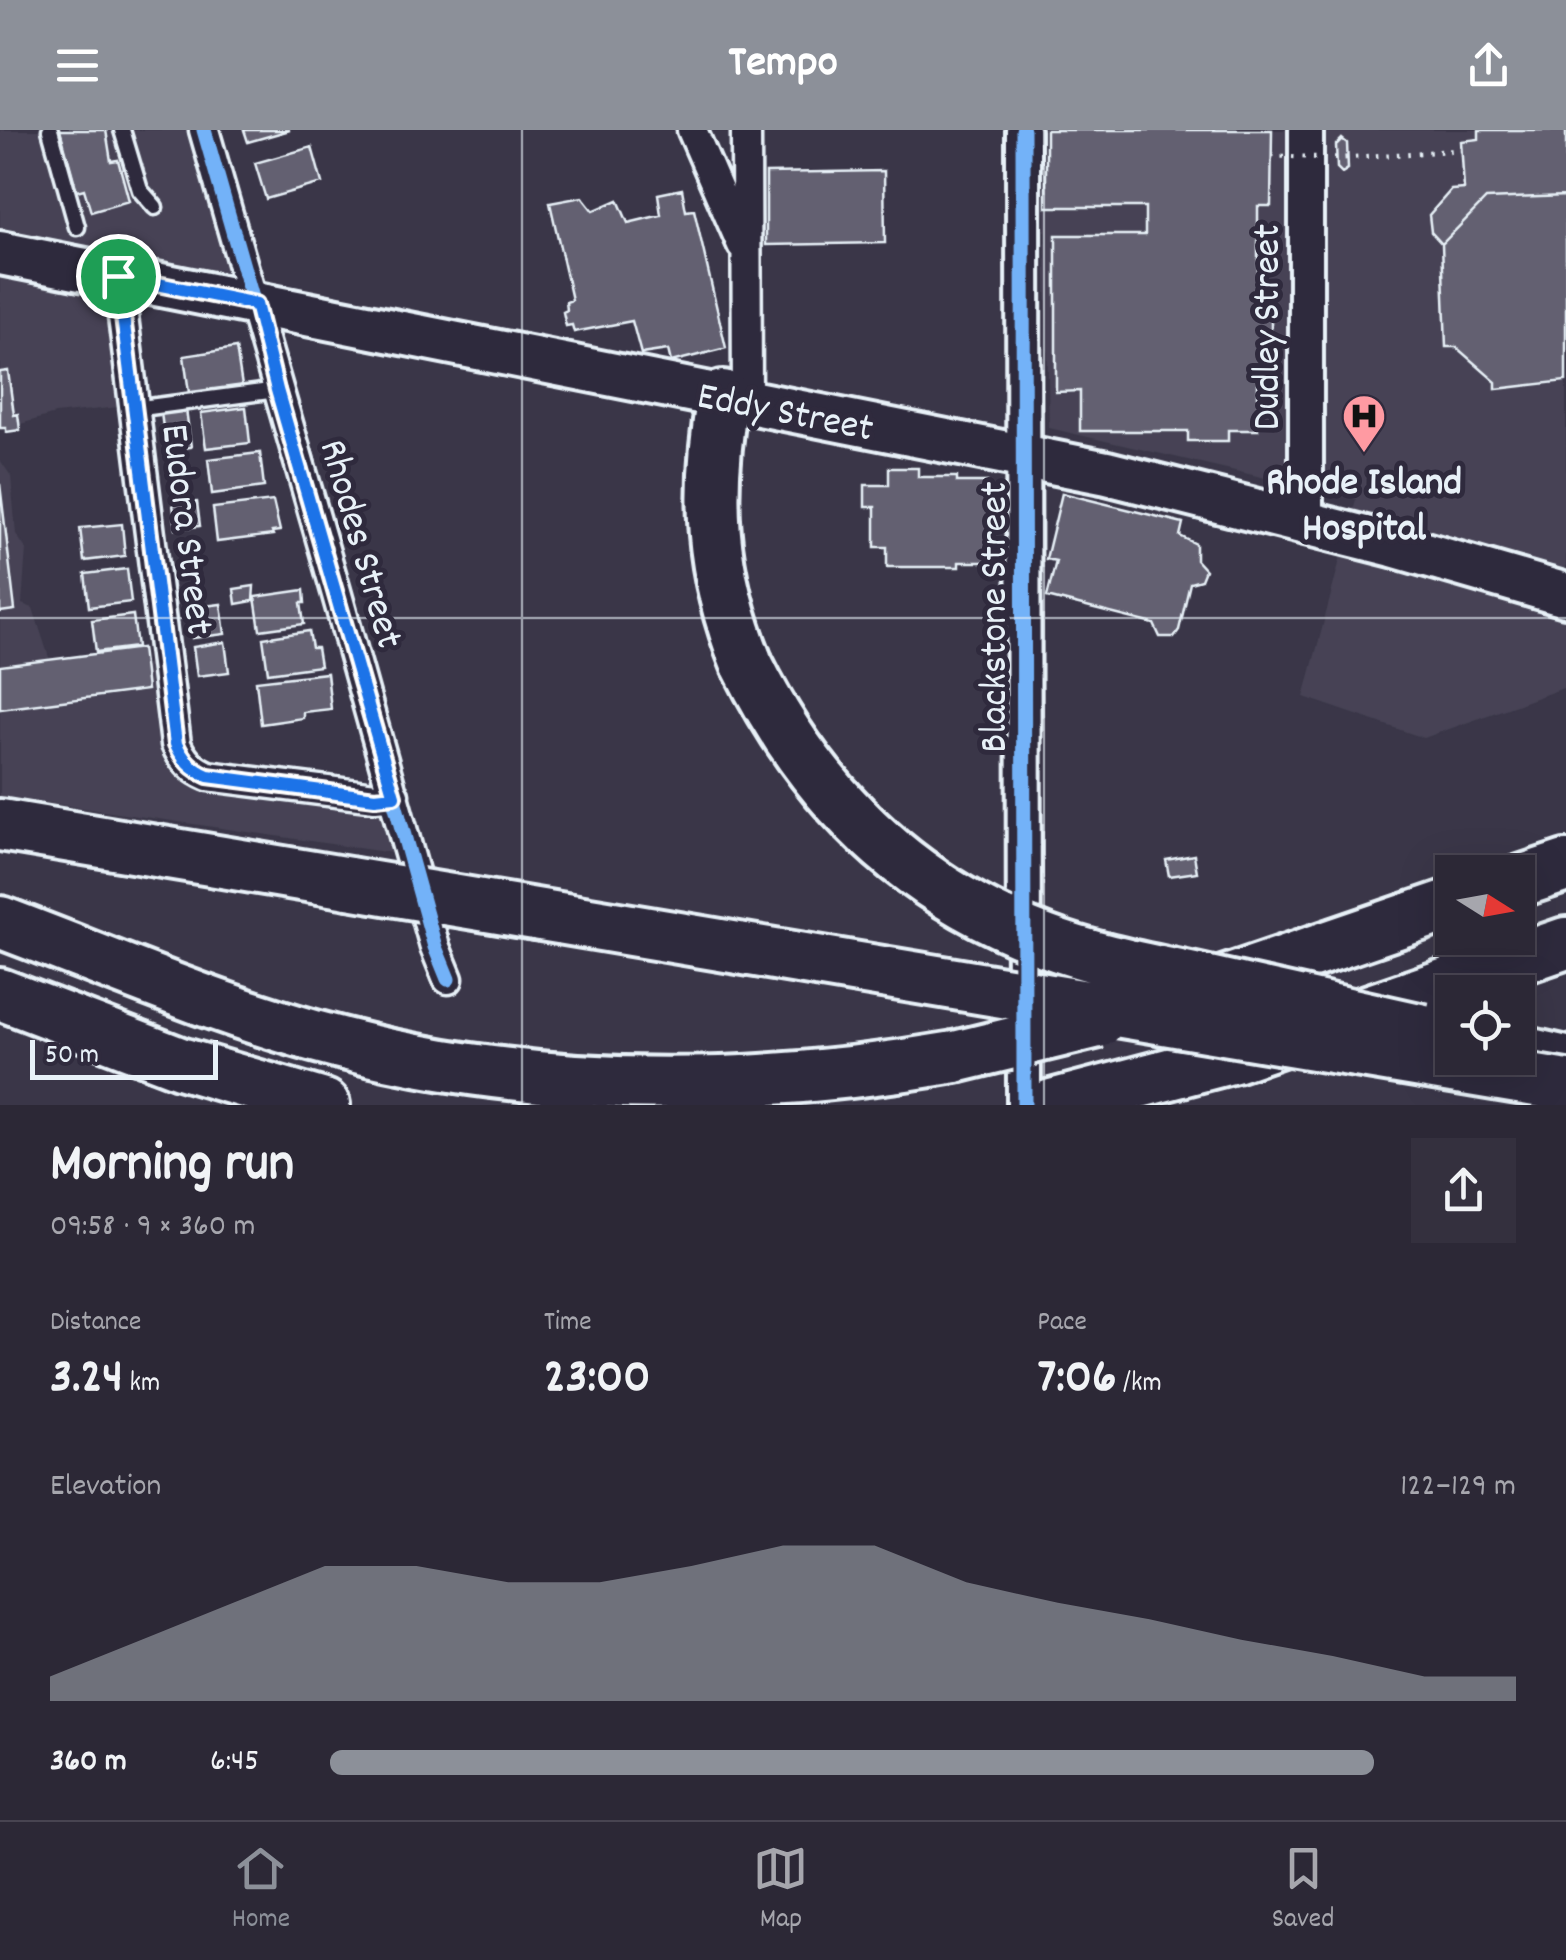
<!DOCTYPE html>
<meta charset="utf-8">
<style>
body{margin:0;font-family:Dekko,sans-serif;background:#34303e;color:#f1f3f6;height:100vh;display:flex;flex-direction:column;font-size:38px;white-space:nowrap}
*{box-sizing:border-box;margin:0}
p{font-size:32px;color:#a6a6ad}
.icon{flex:none;width:55px;height:55px;fill:none;stroke:currentColor;stroke-width:2;stroke-linecap:round;stroke-linejoin:round}
.map{position:relative;height:975px;overflow:hidden}
.panel{display:flex;flex-direction:column;background:#2c2836;flex:1}
.panel>*{flex:none}
.needle{width:65px;rotate:101deg}
.controls{position:absolute;left:1435px;top:725px;display:grid;gap:20px}
.controls a{display:grid;place-items:center;width:100px;height:100px;border-radius:0px;background:#2c2836;box-shadow:0 10px 40px #0002,0 0 0 2px #484451;font-size:50px}
.scale{position:absolute;left:30px;bottom:25px;width:188px;box-sizing:border-box;padding-left:10px;border:5px solid #e8f1f8;border-top:0;font-size:28px;line-height:35px;white-space:nowrap;color:#e8f1f8;-webkit-text-stroke:8px #2f2a3d;paint-order:stroke}
.pin{position:absolute;display:grid;place-items:center;width:85px;height:85px;color:#fff;margin:-42px;border:5px solid #fff;border-radius:50%;box-shadow:0 2px 10px #0007}
.round{display:grid;place-items:center;flex:none;width:105px;height:105px;border-radius:0px;background:#34303e}
.headline{display:flex;align-items:center;justify-content:space-between;height:170px;padding:0 50px}
h1{font-size:55px;font-weight:700;line-height:75px}
.figures{display:grid;grid-template-columns:repeat(3,1fr);gap:15px;height:170px;padding:10px 50px}
.figures div{display:grid;align-content:center}
.figures b{font-size:50px;font-weight:700}
.figures small{font-size:28px;font-weight:400}
.figures p{font-size:28px}
.chart{height:280px;padding:20px 50px}
.chart p{display:flex;justify-content:space-between}
.chart svg{width:100%;height:180px;margin-top:10px;fill:#8c9099;opacity:.7}
ul{padding:0 50px;list-style:none;font-size:32px}
li{display:grid;grid-template-columns:160px 120px 1fr;align-items:center;height:75px}
li i{height:25px;border-radius:12px;background:#8c9099}
header{display:flex;justify-content:space-between;align-items:center;height:130px;padding:0 50px;background:#8c9099;color:#fff;font-size:45px;font-weight:700}
.menu{display:flex;justify-content:space-around;align-items:center;height:140px;border-top:2px solid #484451;background:#2c2836;font-size:28px;color:#a6a6ad}
.menu a{display:grid;justify-items:center;gap:5px}
.menu .selected{color:#8c9099}
.map>svg:first-child{display:block}
.built{fill:#464354}
.building{fill:#636171;stroke:#e8f1f8;stroke-width:2.5}
.lines{fill:none;stroke-linecap:round;stroke-linejoin:round}
.service-casing{stroke:#e8f1f8;stroke-width:21}
.minor-casing{stroke:#e8f1f8;stroke-width:35}
.tertiary-casing{stroke:#e8f1f8;stroke-width:40}
.primary-casing{stroke:#e8f1f8;stroke-width:50}
.motorway-casing{stroke:#e8f1f8;stroke-width:58}
.service{stroke:#2f2a3d;stroke-width:14}
.minor{stroke:#2f2a3d;stroke-width:28}
.tertiary{stroke:#2f2a3d;stroke-width:32}
.primary{stroke:#2f2a3d;stroke-width:42}
.motorway{stroke:#2f2a3d;stroke-width:50}
.motorway-bridge-casing{stroke:#e8f1f8;stroke-width:58;stroke-linecap:butt}
.path-bridge{stroke:#e8f1f8;stroke-width:5;stroke-dasharray:2.5 8;stroke-linecap:butt}
.motorway-bridge{stroke:#2f2a3d;stroke-width:50}
.cycleway-casing{stroke:#2f2a3d;stroke-width:21}
.cycleway{stroke:#73b2f8;stroke-width:15}
.route-casing{stroke:#fff;stroke-width:20}
.route{stroke:#1a73e8;stroke-width:12}
.grid{fill:none;stroke:#e8f1f8;stroke-width:2.5;stroke-opacity:0.55}
.labels{text-anchor:middle;stroke-width:10;stroke-linejoin:round;paint-order:stroke}
.street-label{font-size:40px;fill:#e8f1f8;stroke:#2f2a3d}
.poi-label{font-size:40px;font-weight:bold;fill:#e8f1f8;stroke:#2f2a3d}
</style>
<header><svg class="icon" aria-label="menu" viewBox="0 0 24 24"><path d="M4 6h16M4 12h16M4 18h16"/></svg>Tempo<svg class="icon" aria-label="share" viewBox="0 0 24 24"><path d="M12 15V3M7 8l5-5 5 5M5 13v7h14v-7"/></svg></header>
<div class="map">
<svg width="1566" height="975" viewBox="0 0 1566 975">
<rect width="100%" height="100%" fill="#3a3648"/>
<filter id="ink" filterUnits="userSpaceOnUse"><feTurbulence type="fractalNoise" baseFrequency=".01" numOctaves="2"/><feDisplacementMap in="SourceGraphic" scale="20" xChannelSelector="R" yChannelSelector="G"/><feConvolveMatrix kernelMatrix="1 2 1 2 8 2 1 2 1" color-interpolation-filters="sRGB"/></filter>
<g filter="url(#ink)">
<!-- built -->
<path class="built" d="M 0,0 L 197,0 L 250,170 L 123,146 L 128,276 L 55,284 L 0,300 Z
M 1043,0 L 1566,0 L 1566,557 L 1424,608 L 1304,567 L 1356,369 L 1049,298 Z
M 0,330 L 11,346 L 16,404 L 26,419 L 22,474 L 33,478 L 54,543 L 166,532 L 178,618 L 237,651 L 379,659 L 399,724 L 0,666 Z"/>
<!-- building -->
<path class="building" d="M 60,0 L 106,0 L 111,31 L 118,30 L 129,71 L 91,82 L 84,59 L 77,61 Z
M 244,0 L 290,0 L 248,12 Z
M 1046,0 L 1272,0 L 1271,76 L 1258,76 L 1258,167 L 1271,167 L 1271,237 L 1258,237 L 1258,300 L 1228,300 L 1228,311 L 1188,311 L 1188,301 L 1080,301 L 1080,261 L 1056,262 L 1056,105 L 1145,105 L 1145,77 L 1046,77 Z
M 1479,0 L 1566,0 L 1566,66 L 1486,69 L 1442,114 L 1431,102 L 1429,85 L 1451,60 L 1464,59 L 1461,11 L 1479,9 Z
M 1342,9 L 1347,13 L 1348,39 L 1342,43 L 1337,38 L 1336,15 Z
M 312,17 L 322,53 L 266,69 L 255,33 Z
M 884,41 L 885,113 L 766,115 L 766,43 Z
M 682,59 L 686,81 L 694,80 L 726,218 L 671,232 L 668,220 L 641,224 L 632,191 L 574,202 L 572,195 L 566,196 L 563,182 L 567,180 L 566,172 L 572,170 L 550,73 L 582,67 L 593,81 L 618,70 L 628,93 L 661,85 L 658,64 Z
M 1566,66 L 1566,251 L 1496,259 L 1496,252 L 1456,217 L 1446,217 L 1442,114 L 1486,69 Z
M 236,218 L 242,256 L 189,263 L 184,226 Z
M 8,241 L 14,285 L 18,284 L 20,300 L 6,302 L 6,298 L 0,298 L 0,242 Z
M 246,277 L 250,313 L 206,318 L 201,283 Z
M 186,279 L 191,317 L 166,320 L 161,283 Z
M 260,323 L 264,357 L 212,364 L 208,329 Z
M 889,338 L 918,338 L 918,347 L 957,347 L 957,352 L 987,352 L 988,432 L 959,432 L 959,437 L 887,437 L 887,417 L 875,417 L 875,377 L 865,377 L 865,355 L 889,355 Z
M 0,354 L 15,480 L 0,482 Z
M 1062,363 L 1183,393 L 1180,406 L 1196,414 L 1196,430 L 1205,440 L 1201,450 L 1190,453 L 1179,500 L 1174,507 L 1160,507 L 1154,494 L 1047,467 L 1056,431 L 1046,429 Z
M 273,371 L 280,401 L 272,402 L 273,405 L 217,412 L 213,378 Z
M 197,372 L 200,396 L 176,399 L 173,374 Z
M 122,394 L 125,426 L 84,431 L 80,398 Z
M 127,439 L 131,472 L 89,477 L 85,444 Z
M 254,456 L 253,471 L 236,474 L 234,459 Z
M 304,460 L 305,473 L 301,473 L 304,494 L 260,500 L 255,467 Z
M 221,474 L 225,504 L 192,508 L 188,478 Z
M 133,485 L 137,517 L 96,522 L 92,490 Z
M 309,501 L 312,518 L 317,518 L 320,536 L 268,543 L 263,508 Z
M 225,512 L 229,542 L 197,546 L 193,517 Z
M 142,518 L 147,560 L 0,579 L 0,536 Z
M 327,543 L 331,579 L 303,582 L 303,588 L 261,594 L 256,551 Z
M 1194,725 L 1197,742 L 1169,746 L 1166,730 Z"/>
<g class="lines">
<!-- service casing -->
<g class="service-casing">
<path id="service" d="M 50,0 L 77,97
M 122,0 L 140,60 L 155,77
M 134,279 L 277,260"/>
</g>
<!-- minor casing -->
<g class="minor-casing">
<path id="minor" d="M 204,0 C 283,272 360,544 435,817 L 448,849
M 692,0 L 742,115
M 746,0 L 747,271
M 118,146 L 176,614 C 183,631 192,639 208,646 L 375,667 L 394,665"/>
</g>
<!-- tertiary casing -->
<g class="tertiary-casing">
<path id="tertiary" d="M 1023,0 L 1024,975
M 1306,394 L 1306,0"/>
</g>
<!-- primary casing -->
<g class="primary-casing">
<path id="primary" d="M 0,123 L 1107,343 L 1393,415 L 1566,465"/>
</g>
<!-- motorway casing -->
<g class="motorway-casing">
<path id="motorway" d="M 723,266 C 706,363 710,442 747,534
M 0,695 L 349,753
M 1518,752 L 1566,736
M 0,792 C 104,831 207,876 314,906 C 524,965 741,964 955,927
M 1198,861 L 1452,774
M 0,864 L 180,933 L 324,975
M 1518,921 L 1566,932
M 1052,975 L 1234,927 L 1566,813"/>
</g>
<!-- service -->
<use href="#service" class="service"/>
<!-- minor -->
<use href="#minor" class="minor"/>
<!-- tertiary -->
<use href="#tertiary" class="tertiary"/>
<!-- primary -->
<use href="#primary" class="primary"/>
<!-- motorway -->
<use href="#motorway" class="motorway"/>
<!-- motorway-bridge casing -->
<g class="motorway-bridge-casing">
<path id="motorway-bridge" d="M 747,534 C 811,664 907,760 1045,811 C 1098,831 1153,840 1208,852 C 1280,868 1351,884 1423,900
M 349,753 L 1566,956
M 955,927 L 1098,892"/>
</g>
<!-- path-bridge -->
<path class="path-bridge" d="M 1271,26 L 1343,28 L 1461,20"/>
<!-- motorway-bridge -->
<use href="#motorway-bridge" class="motorway-bridge"/>
<!-- cycleway casing -->
<g class="cycleway-casing">
<path id="cycleway" d="M 204,0 C 283,272 360,544 435,817 L 448,849
M 1023,0 L 1024,975
M 118,146 L 176,614 C 183,631 192,639 208,646 L 375,667 L 394,665"/>
</g>
<!-- cycleway -->
<use href="#cycleway" class="cycleway"/>
</g>
</g>
<g class="lines" filter="url(#ink)">
<!-- route casing -->
<g class="route-casing">
<path id="route" d="M 118,146 L 256,174 L 277,260 L 394,666 L 375,668 L 208,646 C 192,639 183,630 176,614 Z"/>
</g>
<!-- route -->
<use href="#route" class="route"/>
</g>
<!-- grid -->
<path class="grid" d="M 522,0 L 522,975M 1044,0 L 1044,975M 0,488 L 1566,488"/>
<!-- icons -->
<defs>
<g id="hospital-pin" transform="scale(2.25)"><path d="M0 17L-7.5 6A9.5 9.5 0 1 1 7.5 6Z" fill="#ff9aa2" stroke="#2f2a3d"/><path d="M-5-5h3v3.5h4V-5h3V5h-3V1.5h-4V5h-3Z" fill="#111"/></g>
</defs>
<g fill-rule="evenodd">
<use href="#hospital-pin" x="1364" y="286"/>
</g>
<g class="labels">
<!-- street labels -->
<g class="street-label">
<text transform="translate(1264 197) rotate(-90)" y="14">Dudley Street</text>
<text transform="translate(786 279) rotate(11)" y="14">Eddy Street</text>
<text transform="translate(190 399) rotate(83)" y="14">Eudora Street</text>
<text transform="translate(364 413) rotate(74)" y="14">Rhodes Street</text>
<text transform="translate(991 487) rotate(-90)" y="14">Blackstone Street</text>
</g>
<!-- poi labels -->
<g class="poi-label">
<text x="1364" y="363">Rhode Island<tspan x="1364" dy="46">Hospital</tspan></text>
</g>
</g>
</svg>
<div class="controls">
<a><svg class="needle" viewBox="-14 -14 28 28"><path d="M0-13l5 13h-10z" fill="#e53935"/><path d="M0 13l5-13h-10z" fill="#a6a6ad"/></svg></a>
<a><svg class="icon" aria-label="locate" viewBox="0 0 24 24"><circle cx="12" cy="12" r="6"/><path d="M12 2v4M12 18v4M2 12h4M18 12h4"/></svg></a>
</div>
<div class="scale">50 m</div>
<div class="pin" style="left:118px;top:146px;background:#1e9e55"><svg class="icon" aria-label="arrive" viewBox="0 0 24 24"><path d="M6 21V4h12l-3 4 3 4H6"/></svg></div>
</div>
<section class="panel">
<div class="headline"><div><h1>Morning run</h1><p>09:58 · 9 × 360 m</p></div><a class="round"><svg class="icon" aria-label="share" viewBox="0 0 24 24"><path d="M12 15V3M7 8l5-5 5 5M5 13v7h14v-7"/></svg></a></div>
<div class="figures">
<div><p>Distance</p><b>3.24<small> km</small></b></div>
<div><p>Time</p><b>23:00</b></div>
<div><p>Pace</p><b>7:06<small> /km</small></b></div>
</div>
<div class="chart"><p><span>Elevation</span>122–129 m</p>
<svg viewBox="0 0 160 44" preserveAspectRatio="none"><path d="M0 44V38L10 29L20 20L30 11L40 11L50 15L60 15L70 11L80 6L90 6L100 15L110 20L120 24L130 29L140 33L150 38L160 38V44z"/></svg>
</div>
<ul>
<li><b>360 m</b>6:45<i style="width:88%"></i></li>
</ul>
</section>
<nav class="menu">
<a class="selected"><svg class="icon" aria-label="home" viewBox="0 0 24 24"><path d="M3 11l9-7 9 7M6 9v11h12V9"/></svg>Home</a>
<a><svg class="icon" aria-label="map" viewBox="0 0 24 24"><path d="M3 6l6-2 6 2 6-2v14l-6 2-6-2-6 2zM9 4v14M15 6v14"/></svg>Map</a>
<a><svg class="icon" aria-label="saved" viewBox="0 0 24 24"><path d="M7 4h10v16l-5-4-5 4z"/></svg>Saved</a>
</nav>
